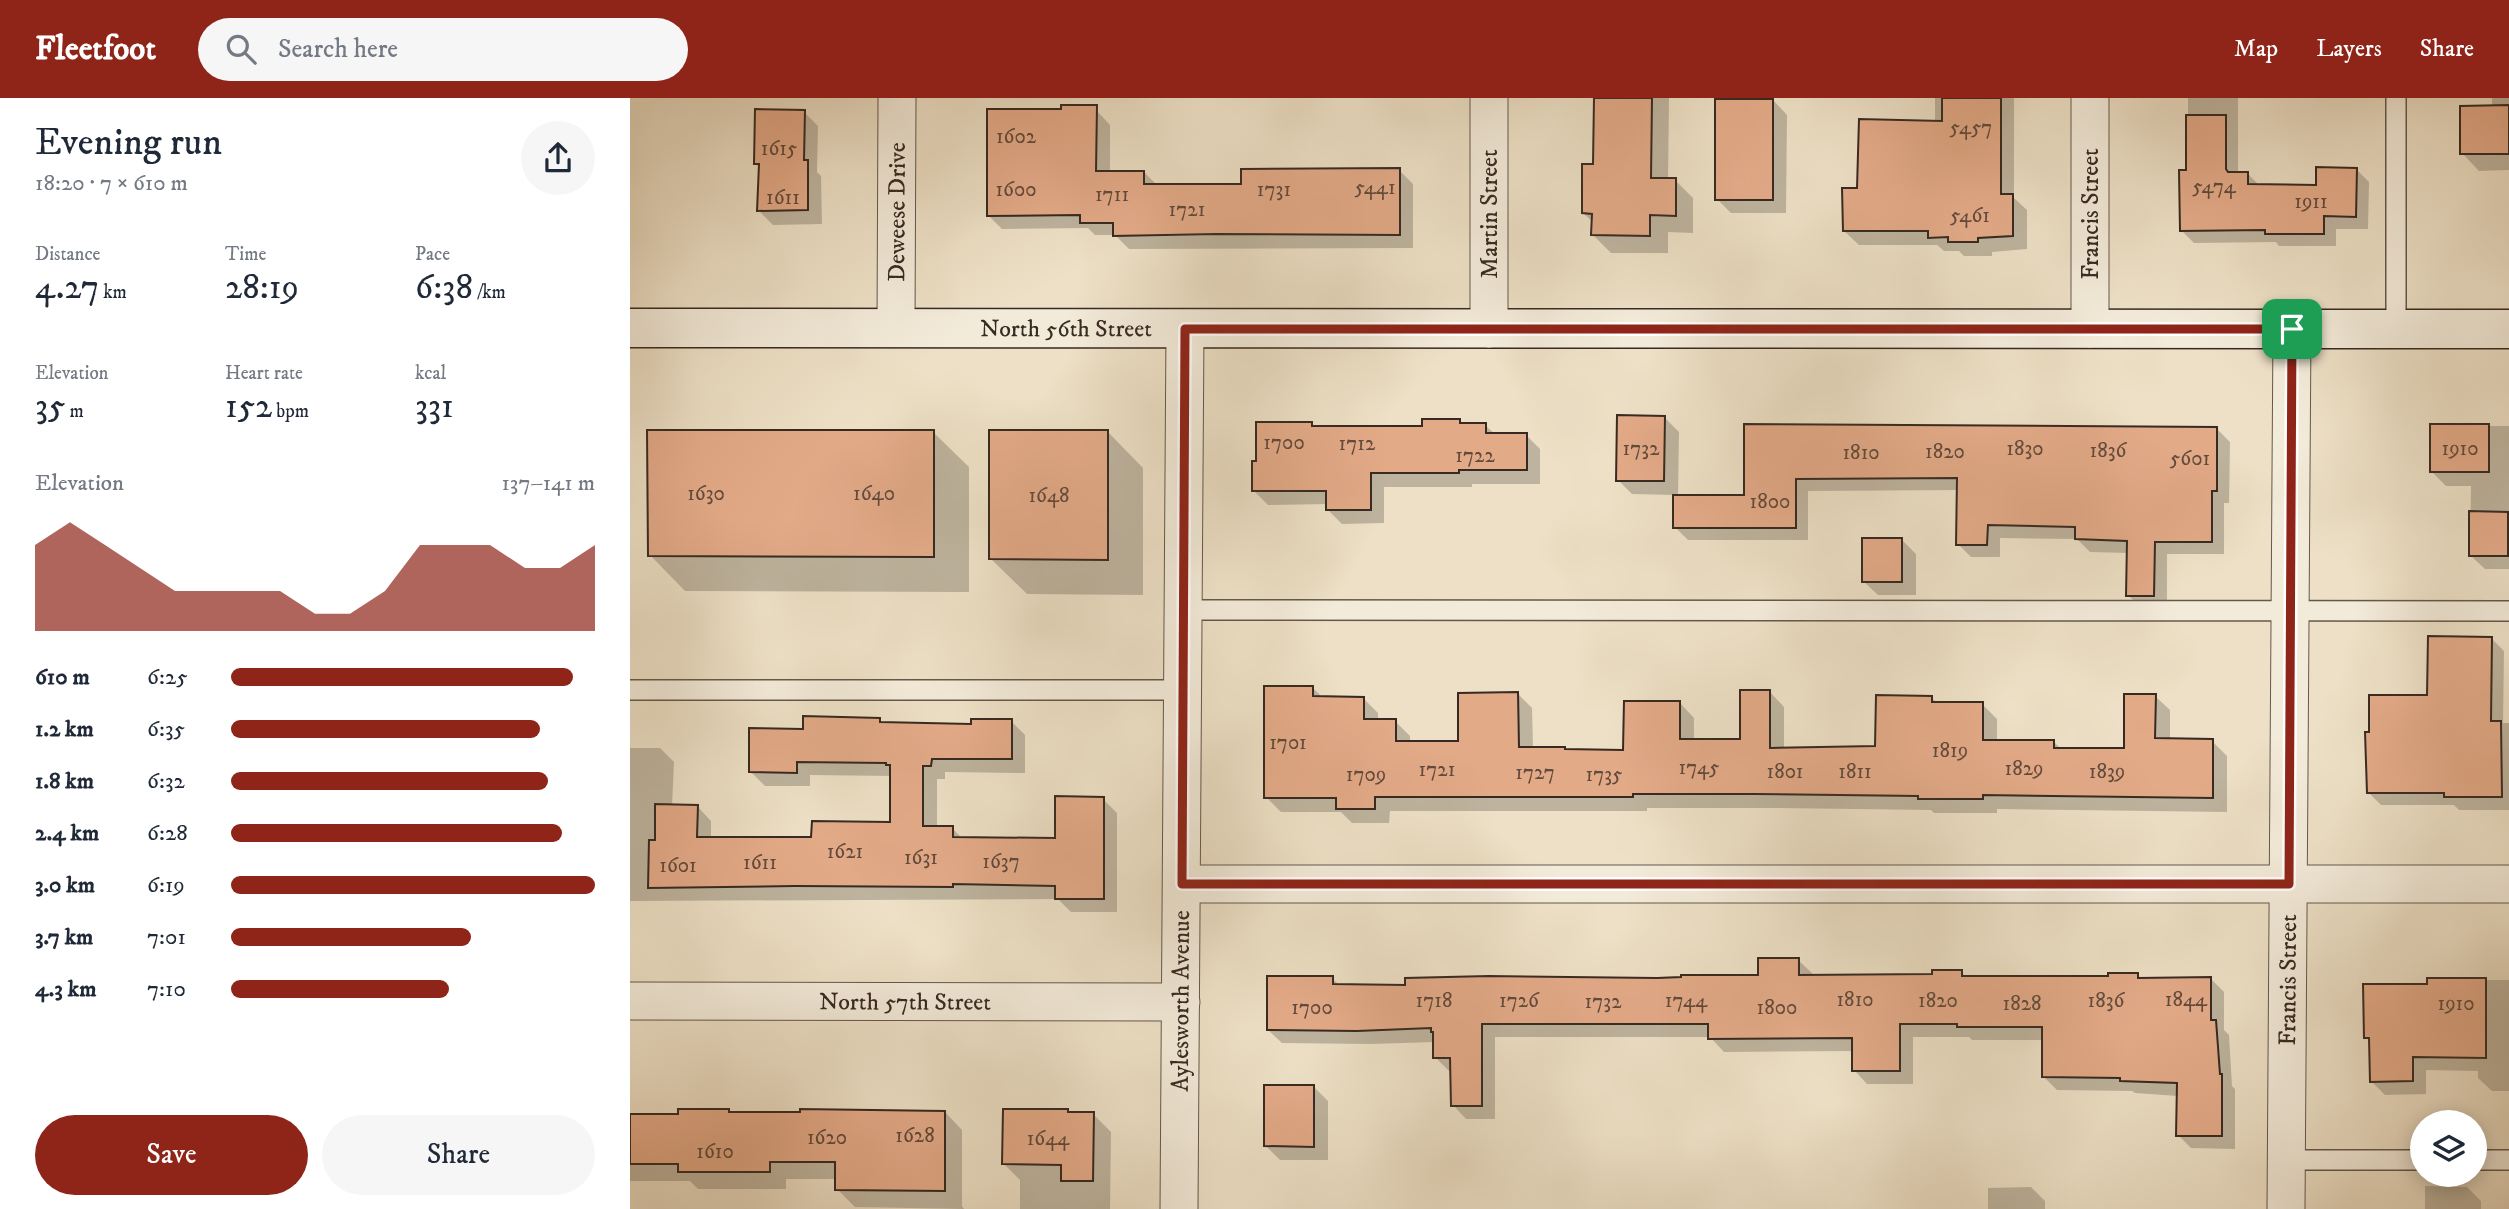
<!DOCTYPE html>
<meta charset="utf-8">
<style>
body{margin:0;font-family:"IM FELL DW Pica",serif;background:#f6f6f7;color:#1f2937;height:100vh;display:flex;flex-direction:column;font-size:26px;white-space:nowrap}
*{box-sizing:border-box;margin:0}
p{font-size:23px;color:#747a83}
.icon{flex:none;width:38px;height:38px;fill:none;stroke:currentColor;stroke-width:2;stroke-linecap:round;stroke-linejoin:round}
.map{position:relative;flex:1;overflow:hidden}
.side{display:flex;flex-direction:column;background:#fff;width:630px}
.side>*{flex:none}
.controls{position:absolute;left:1780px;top:1012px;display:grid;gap:14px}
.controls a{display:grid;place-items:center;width:77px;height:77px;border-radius:50%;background:#fff;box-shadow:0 4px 18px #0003;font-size:35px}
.pin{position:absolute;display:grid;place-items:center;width:60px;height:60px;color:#fff;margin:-30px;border-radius:14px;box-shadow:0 4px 10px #0006}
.round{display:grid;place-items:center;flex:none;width:74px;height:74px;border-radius:37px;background:#f6f6f7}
.overview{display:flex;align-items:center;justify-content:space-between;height:119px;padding:0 35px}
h1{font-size:38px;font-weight:600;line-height:52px}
.metrics{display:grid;grid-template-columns:repeat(3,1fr);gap:10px;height:119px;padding:7px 35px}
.metrics div{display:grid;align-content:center}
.metrics b{font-size:35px;font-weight:600}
.metrics small{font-size:19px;font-weight:400}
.metrics p{font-size:19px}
.chart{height:196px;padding:14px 35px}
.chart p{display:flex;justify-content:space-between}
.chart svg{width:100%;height:126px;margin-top:7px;fill:#8f2418;opacity:.7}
.primary-button{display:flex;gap:14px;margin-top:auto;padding:14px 35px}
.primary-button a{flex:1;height:80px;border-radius:42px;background:#8f2418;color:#fff;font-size:28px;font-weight:600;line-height:80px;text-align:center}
.primary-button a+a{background:#f6f6f7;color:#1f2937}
ul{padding:0 35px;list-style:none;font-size:23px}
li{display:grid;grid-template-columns:112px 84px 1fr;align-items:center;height:52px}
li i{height:18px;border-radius:9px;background:#8f2418}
header{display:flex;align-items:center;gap:42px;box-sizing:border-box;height:98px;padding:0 35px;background:#8f2418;color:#fff}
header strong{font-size:33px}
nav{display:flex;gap:38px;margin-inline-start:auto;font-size:24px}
.search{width:490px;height:63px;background:#f6f6f7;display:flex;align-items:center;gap:18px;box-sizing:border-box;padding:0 24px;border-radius:38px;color:#747a83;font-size:26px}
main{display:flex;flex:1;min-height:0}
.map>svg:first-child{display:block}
.shadow{fill:#0003}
.building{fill:#e3aa88;stroke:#372a22;stroke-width:2}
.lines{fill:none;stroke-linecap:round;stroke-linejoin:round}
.lane-casing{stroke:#64584b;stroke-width:22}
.street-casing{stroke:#64584b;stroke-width:39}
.secondary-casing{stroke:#372a22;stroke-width:41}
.lane{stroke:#f3ebda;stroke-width:19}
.street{stroke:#f3ebda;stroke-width:37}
.secondary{stroke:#f3ebda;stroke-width:38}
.route-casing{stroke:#fff;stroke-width:14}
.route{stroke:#8f2418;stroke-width:9}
.labels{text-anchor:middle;stroke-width:6;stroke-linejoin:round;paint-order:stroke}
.number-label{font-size:21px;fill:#624a3c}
.street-label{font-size:24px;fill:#372a22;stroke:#f3ebda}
</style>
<header>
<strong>Fleetfoot</strong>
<div class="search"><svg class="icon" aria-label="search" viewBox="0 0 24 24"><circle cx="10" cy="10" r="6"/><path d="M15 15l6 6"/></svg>Search here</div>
<nav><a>Map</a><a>Layers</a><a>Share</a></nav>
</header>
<main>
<section class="side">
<div class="overview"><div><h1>Evening run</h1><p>18:20 · 7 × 610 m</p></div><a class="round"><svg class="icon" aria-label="share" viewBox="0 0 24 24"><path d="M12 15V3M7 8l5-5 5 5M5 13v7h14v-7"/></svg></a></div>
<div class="metrics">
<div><p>Distance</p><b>4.27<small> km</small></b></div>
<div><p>Time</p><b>28:19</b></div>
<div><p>Pace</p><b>6:38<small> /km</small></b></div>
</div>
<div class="metrics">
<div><p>Elevation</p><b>35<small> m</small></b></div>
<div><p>Heart rate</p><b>152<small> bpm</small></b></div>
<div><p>kcal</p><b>331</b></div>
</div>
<div class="chart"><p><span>Elevation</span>137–141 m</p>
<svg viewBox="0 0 160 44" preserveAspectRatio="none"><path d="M0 44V14L10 6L20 14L30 22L40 30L50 30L60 30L70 30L80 38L90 38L100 30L110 14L120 14L130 14L140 22L150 22L160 14V44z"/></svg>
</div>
<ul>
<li><b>610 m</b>6:25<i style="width:94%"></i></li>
<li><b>1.2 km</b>6:35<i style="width:85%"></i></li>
<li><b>1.8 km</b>6:32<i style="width:87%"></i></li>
<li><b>2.4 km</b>6:28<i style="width:91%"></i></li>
<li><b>3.0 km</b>6:19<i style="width:100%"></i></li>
<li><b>3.7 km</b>7:01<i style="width:66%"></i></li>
<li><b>4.3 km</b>7:10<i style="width:60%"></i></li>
</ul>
<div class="primary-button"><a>Save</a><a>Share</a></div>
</section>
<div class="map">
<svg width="1879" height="1111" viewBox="0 0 1879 1111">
<rect width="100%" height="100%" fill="#ede0c6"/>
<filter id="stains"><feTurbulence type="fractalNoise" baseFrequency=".00286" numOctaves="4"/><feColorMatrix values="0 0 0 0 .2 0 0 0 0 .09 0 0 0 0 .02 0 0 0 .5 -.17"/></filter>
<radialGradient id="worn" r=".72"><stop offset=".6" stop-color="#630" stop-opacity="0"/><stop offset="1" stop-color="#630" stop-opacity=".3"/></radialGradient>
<!-- shadow -->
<path class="shadow" d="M 966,0 L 1039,0 L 1038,82 L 1045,82 L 1063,100 L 1063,135 L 1038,134 L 1038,155 L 981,155 L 963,137 L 964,125 L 953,115 L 964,68 Z
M 1305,0 L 1384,0 L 1384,100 L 1397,112 L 1397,151 L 1362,154 L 1362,158 L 1334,158 L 1329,153 L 1314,153 L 1307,147 L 1229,147 L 1214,133 L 1229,92 L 1305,25 Z
M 1558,0 L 1608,0 L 1608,75 L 1617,75 L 1630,88 L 1688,88 L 1726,71 L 1739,84 L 1738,131 L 1706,131 L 1706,148 L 1649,148 L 1646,144 L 1564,145 L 1551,132 L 1558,73 Z
M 1862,0 L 1879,0 L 1879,72 L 1849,73 L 1832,55 L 1862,9 Z
M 1143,2 L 1157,17 L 1156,115 L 1101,115 L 1087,101 Z
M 467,13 L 480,27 L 480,75 L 514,74 L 527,87 L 613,87 L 769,72 L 783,86 L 783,150 L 499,151 L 485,137 L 465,137 L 458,130 L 372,131 L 358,117 Z
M 174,14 L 188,28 L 187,74 L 191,78 L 192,126 L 143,127 L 129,113 L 130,70 L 126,66 Z
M 1034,319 L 1049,334 L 1048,399 L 1115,399 L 1115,327 L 1587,331 L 1600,344 L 1599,405 L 1594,405 L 1594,456 L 1537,456 L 1537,510 L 1511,510 L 1498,497 L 1499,455 L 1460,454 L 1447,441 L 1370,440 L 1370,459 L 1341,459 L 1328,446 L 1329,392 L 1178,393 L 1178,442 L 1058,442 L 1045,429 L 1045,397 L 1002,396 L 988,382 Z
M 829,323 L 833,327 L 855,327 L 866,337 L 896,337 L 910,351 L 910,386 L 842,386 L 842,389 L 754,389 L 754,425 L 712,426 L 698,412 L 698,406 L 638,407 L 624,393 L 682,325 L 686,330 L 794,330 Z
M 1802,328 L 1879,328 L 1879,471 L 1855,471 L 1840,457 L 1841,388 L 1816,388 L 1802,374 Z
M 303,334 L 339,369 L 339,494 L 55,493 L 20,457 Z
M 478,334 L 513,370 L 513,497 L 397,496 L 361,461 Z
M 1272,442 L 1286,456 L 1286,497 L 1248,497 L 1233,483 Z
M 1861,540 L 1874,553 L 1873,625 L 1879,625 L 1879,712 L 1829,712 L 1824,707 L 1751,707 L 1738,694 L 1799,599 Z
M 682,589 L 693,600 L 733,600 L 748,615 L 748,623 L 765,623 L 780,638 L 780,645 L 830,645 L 887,595 L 902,610 L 903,651 L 995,653 L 1050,605 L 1064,620 L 1064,643 L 1111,643 L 1140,594 L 1154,609 L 1154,651 L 1247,650 L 1302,600 L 1308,606 L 1352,606 L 1367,621 L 1367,644 L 1424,644 L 1432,652 L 1496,651 L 1525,598 L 1540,612 L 1540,642 L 1582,643 L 1597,658 L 1597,714 L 1367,711 L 1367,715 L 1304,715 L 1301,712 L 1140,710 L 1017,710 L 1017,713 L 760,713 L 759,725 L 722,725 L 711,714 L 651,714 L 636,699 Z
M 250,622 L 254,626 L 343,628 L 381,623 L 395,637 L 395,675 L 315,674 L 315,681 L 307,681 L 307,730 L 322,730 L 333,741 L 427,742 L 473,701 L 487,715 L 487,814 L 441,814 L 428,801 L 0,803 L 0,650 L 30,650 L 44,664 L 42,708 L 67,708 L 81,723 L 81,741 L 183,741 L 262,726 L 262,678 L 180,677 L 180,688 L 135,688 L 121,674 L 174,633 Z
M 1168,862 L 1182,875 L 1182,879 L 1304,878 L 1331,874 L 1337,880 L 1480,879 L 1508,877 L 1512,882 L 1580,880 L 1594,894 L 1594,932 L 1599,937 L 1602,988 L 1605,991 L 1605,1051 L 1561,1050 L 1548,1037 L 1548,998 L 1505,995 L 1502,993 L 1427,992 L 1413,978 L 1413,942 L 1342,942 L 1339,939 L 1283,939 L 1283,986 L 1237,986 L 1224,972 L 1224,953 L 1094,954 L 1080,939 L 865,939 L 865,1021 L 836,1021 L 823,1007 L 822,973 L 819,973 L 805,959 L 805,944 L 741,946 L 652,945 L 638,932 L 702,880 L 710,888 L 777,889 L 1129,879 Z
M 1799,882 L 1879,882 L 1879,993 L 1862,993 L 1848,980 L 1848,973 L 1796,972 L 1796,996 L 1755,997 L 1741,983 L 1741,944 L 1736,939 L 1799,888 Z
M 684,989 L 698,1003 L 698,1062 L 650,1062 L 635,1047 Z
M 99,1013 L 101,1016 L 315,1014 L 332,1032 L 332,1108 L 334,1111 L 225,1109 L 207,1091 L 207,1081 L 156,1081 L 156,1091 L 68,1091 L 60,1083 L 0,1083 L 0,1018 L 50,1018 Z
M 438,1013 L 440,1016 L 463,1016 L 481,1034 L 480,1111 L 390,1111 L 390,1082 L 374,1066 Z
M 1795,1088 L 1837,1089 L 1851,1103 L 1851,1111 L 1795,1111 Z
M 1401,1089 L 1415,1103 L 1415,1111 L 1358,1111 L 1358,1090 Z"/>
<!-- building -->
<path class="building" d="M 964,0 L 1022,0 L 1021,80 L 1046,80 L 1046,118 L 1020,117 L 1020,138 L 961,137 L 962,116 L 952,115 L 952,66 L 963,66 Z
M 1312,0 L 1371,0 L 1371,96 L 1383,96 L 1383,138 L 1348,140 L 1348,144 L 1318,144 L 1318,139 L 1298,140 L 1298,133 L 1213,133 L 1212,90 L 1227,90 L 1229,21 L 1312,23 Z
M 1085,1 L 1143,1 L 1143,102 L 1085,102 Z
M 431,7 L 467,7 L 466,73 L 514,73 L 514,86 L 611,86 L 611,71 L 770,70 L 770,137 L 586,136 L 483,138 L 483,125 L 450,125 L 450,117 L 357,118 L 357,11 L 431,11 Z
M 1879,7 L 1879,56 L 1830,56 L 1830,8 Z
M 125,11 L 175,12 L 174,62 L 178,62 L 178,112 L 127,113 L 129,66 L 124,66 Z
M 1556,17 L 1596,17 L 1596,71 L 1598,74 L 1618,74 L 1618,86 L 1686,87 L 1686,69 L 1727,70 L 1726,119 L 1694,118 L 1694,136 L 1635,136 L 1635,132 L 1550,133 L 1549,72 L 1556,72 Z
M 987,317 L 1035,318 L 1034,383 L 986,383 Z
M 792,321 L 830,321 L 830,325 L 856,325 L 856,335 L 897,335 L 897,372 L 829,372 L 829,375 L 741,375 L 741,412 L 696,412 L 696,393 L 622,393 L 622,363 L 626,363 L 626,324 L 682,324 L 682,328 L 792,328 Z
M 1114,326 L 1587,329 L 1587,393 L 1582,393 L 1582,444 L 1525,444 L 1524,498 L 1496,498 L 1497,443 L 1445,441 L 1445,429 L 1358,427 L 1357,447 L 1326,447 L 1327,380 L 1166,381 L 1166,430 L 1043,430 L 1043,397 L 1114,397 Z
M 1800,326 L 1859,326 L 1859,374 L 1800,374 Z
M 17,332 L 304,332 L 304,459 L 18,458 Z
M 359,332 L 478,332 L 478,462 L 359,461 Z
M 1839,413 L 1878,414 L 1878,458 L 1839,458 Z
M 1232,440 L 1272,440 L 1272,484 L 1232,484 Z
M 1798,538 L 1862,539 L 1861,623 L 1871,623 L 1872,699 L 1814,699 L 1814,695 L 1737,695 L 1735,634 L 1739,634 L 1739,597 L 1797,597 Z
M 634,588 L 683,588 L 683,598 L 734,599 L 734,621 L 766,621 L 766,643 L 828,643 L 828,595 L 888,594 L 889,649 L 935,649 L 935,651 L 993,652 L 994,603 L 1050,603 L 1050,641 L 1110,641 L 1110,592 L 1140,592 L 1140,650 L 1245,648 L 1246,597 L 1302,598 L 1302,604 L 1353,604 L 1353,642 L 1424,642 L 1424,650 L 1494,650 L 1494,596 L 1526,596 L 1525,640 L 1583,641 L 1583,700 L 1353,697 L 1353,701 L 1288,701 L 1288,698 L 1124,696 L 1003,696 L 1003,699 L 745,699 L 745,711 L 706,711 L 706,700 L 634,700 Z
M 173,618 L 250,620 L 250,624 L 341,626 L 341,621 L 382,621 L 382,661 L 302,661 L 301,668 L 293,668 L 293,728 L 323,728 L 323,739 L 425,740 L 425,698 L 474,699 L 474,801 L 425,801 L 425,788 L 323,786 L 323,789 L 165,788 L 18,790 L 19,742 L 25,742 L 25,706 L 68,707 L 67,739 L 181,739 L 182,723 L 260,724 L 260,667 L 256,667 L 256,665 L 167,664 L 167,675 L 119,674 L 119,630 L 173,631 Z
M 1128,860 L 1169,860 L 1169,877 L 1302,876 L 1302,872 L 1332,872 L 1332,878 L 1478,878 L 1478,875 L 1508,875 L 1508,880 L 1581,879 L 1581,922 L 1586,922 L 1590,976 L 1592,976 L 1592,1038 L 1546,1038 L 1547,985 L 1490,983 L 1490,980 L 1412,979 L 1412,929 L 1327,929 L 1327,926 L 1270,926 L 1270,973 L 1222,973 L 1222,940 L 1078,941 L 1078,926 L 852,926 L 852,1008 L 821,1008 L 820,960 L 803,960 L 803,934 L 801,934 L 801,930 L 727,933 L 637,932 L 637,878 L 703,878 L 703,886 L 775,887 L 775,880 L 859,878 L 1027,880 L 1051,879 L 1051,877 L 1128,877 Z
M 1797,880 L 1856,880 L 1856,960 L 1783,959 L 1783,983 L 1740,984 L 1739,940 L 1734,940 L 1733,886 L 1797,886 Z
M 634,987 L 684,987 L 684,1049 L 634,1048 Z
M 48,1011 L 99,1011 L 99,1014 L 170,1014 L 170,1011 L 315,1013 L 315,1093 L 205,1092 L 205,1064 L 140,1064 L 140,1074 L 48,1074 L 48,1066 L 0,1066 L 0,1016 L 48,1016 Z
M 373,1011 L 438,1011 L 438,1014 L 464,1014 L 463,1083 L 431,1083 L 431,1067 L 372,1066 Z"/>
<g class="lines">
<!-- lane casing -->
<g class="lane-casing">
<path id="lane" d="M 1766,0 L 1766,231
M 553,512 L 1879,513
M 0,592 L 553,592
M 1656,1062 L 1792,1062
M 1844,1062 L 1879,1062"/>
</g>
<!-- street casing -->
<g class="street-casing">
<g id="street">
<path d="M 859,0 L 859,231"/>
<path d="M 1460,0 L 1460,231"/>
<path id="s1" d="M 266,230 L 267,0"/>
<path d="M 552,786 L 1879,786"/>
<path id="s2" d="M 0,903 L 551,904"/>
<path id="s3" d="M 549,1111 L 555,231"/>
<path id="s4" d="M 1656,1111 L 1662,231"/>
</g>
</g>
<!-- secondary casing -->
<g class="secondary-casing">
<g id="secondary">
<path id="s5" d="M 0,230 L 1879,231"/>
</g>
</g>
<!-- lane -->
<use href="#lane" class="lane"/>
<!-- street -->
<use href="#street" class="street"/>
<!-- secondary -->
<use href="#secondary" class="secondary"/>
</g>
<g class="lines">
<!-- route casing -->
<g class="route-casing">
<path id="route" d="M 555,231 L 1662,231 L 1659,786 L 552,786 Z"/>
</g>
<!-- route -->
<use href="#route" class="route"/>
</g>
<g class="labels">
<!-- number labels -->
<g class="number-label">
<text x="1341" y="36">5457</text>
<text x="386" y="45">1602</text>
<text x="149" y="57">1615</text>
<text x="1584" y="95">5474</text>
<text x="745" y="96">5441</text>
<text x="386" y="98">1600</text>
<text x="644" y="98">1731</text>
<text x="482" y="103">1711</text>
<text x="153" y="106">1611</text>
<text x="1681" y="110">1911</text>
<text x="557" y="118">1721</text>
<text x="1340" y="124">5461</text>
<text x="654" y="351">1700</text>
<text x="727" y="352">1712</text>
<text x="1011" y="357">1732</text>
<text x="1395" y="357">1830</text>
<text x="1830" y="357">1910</text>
<text x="1478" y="359">1836</text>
<text x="1315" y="360">1820</text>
<text x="1231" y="361">1810</text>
<text x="845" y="364">1722</text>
<text x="1560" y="367">5601</text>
<text x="76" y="402">1630</text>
<text x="244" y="402">1640</text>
<text x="419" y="404">1648</text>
<text x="1140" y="410">1800</text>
<text x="658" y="651">1701</text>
<text x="1320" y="659">1819</text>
<text x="1069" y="676">1745</text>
<text x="1394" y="677">1829</text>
<text x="807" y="678">1721</text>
<text x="1155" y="680">1801</text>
<text x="1225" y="680">1811</text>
<text x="1477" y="680">1839</text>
<text x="905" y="681">1727</text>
<text x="736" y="683">1709</text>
<text x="974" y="683">1735</text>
<text x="215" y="760">1621</text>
<text x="291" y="766">1631</text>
<text x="371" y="770">1637</text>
<text x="130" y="771">1611</text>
<text x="48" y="774">1601</text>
<text x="1225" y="908">1810</text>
<text x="1556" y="908">1844</text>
<text x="804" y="909">1718</text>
<text x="889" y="909">1726</text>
<text x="1056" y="909">1744</text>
<text x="1308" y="909">1820</text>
<text x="1476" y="909">1836</text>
<text x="973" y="910">1732</text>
<text x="1392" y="912">1828</text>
<text x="1826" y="912">1910</text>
<text x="682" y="916">1700</text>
<text x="1147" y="916">1800</text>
<text x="285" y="1044">1628</text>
<text x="197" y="1046">1620</text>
<text x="418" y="1047">1644</text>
<text x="85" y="1060">1610</text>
</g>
<!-- street labels -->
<g class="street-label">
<text dy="8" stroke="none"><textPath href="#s1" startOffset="116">Deweese Drive</textPath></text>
<text transform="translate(859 116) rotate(-90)" y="8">Martin Street</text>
<text transform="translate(1460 116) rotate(-90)" y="8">Francis Street</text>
<text dy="8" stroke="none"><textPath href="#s5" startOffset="436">North 56th Street</textPath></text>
<text dy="8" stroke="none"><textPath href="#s4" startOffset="229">Francis Street</textPath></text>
<text dy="8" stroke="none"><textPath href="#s3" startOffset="208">Aylesworth Avenue</textPath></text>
<text dy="8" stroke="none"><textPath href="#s2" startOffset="275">North 57th Street</textPath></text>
</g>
</g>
<rect width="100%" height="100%" filter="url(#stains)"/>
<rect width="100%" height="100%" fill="url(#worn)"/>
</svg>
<div class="controls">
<a><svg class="icon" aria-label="layers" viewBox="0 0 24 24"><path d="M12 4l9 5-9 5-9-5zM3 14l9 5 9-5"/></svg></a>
</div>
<div class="pin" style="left:1662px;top:231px;background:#1e9e55"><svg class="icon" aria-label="arrive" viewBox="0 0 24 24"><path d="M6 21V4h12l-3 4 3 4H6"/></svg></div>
</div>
</main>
